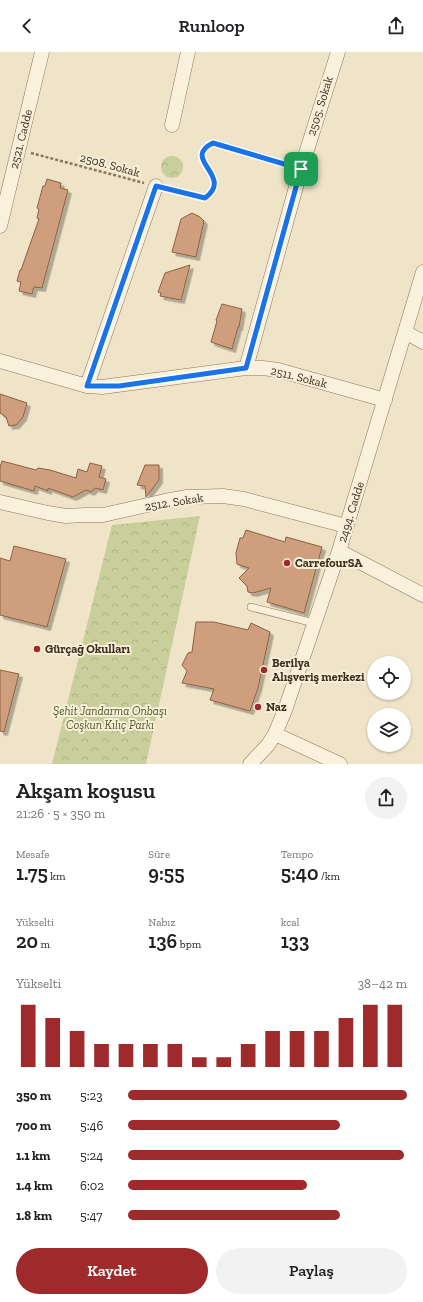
<!DOCTYPE html>
<html lang="tr">
<meta charset="utf-8">
<style>
body{margin:0;font-family:"Zilla Slab",serif;background:#f2f2f2;color:#202124;height:100vh;display:flex;flex-direction:column;font-size:15px;white-space:nowrap}
*{box-sizing:border-box;margin:0}
p{font-size:13px;color:#757577}
.icon{flex:none;width:22px;height:22px;fill:none;stroke:currentColor;stroke-width:2;stroke-linecap:round;stroke-linejoin:round}
.map{position:relative;height:712px;overflow:hidden}
.details{display:flex;flex-direction:column;background:#fff;flex:1}
.details>*{flex:none}
.fabs{position:absolute;left:367px;top:604px;display:grid;gap:8px}
.fabs a{display:grid;place-items:center;width:44px;height:44px;border-radius:50%;background:#fff;box-shadow:0 1px 3px #0004;font-size:20px}
.pin{position:absolute;display:grid;place-items:center;width:34px;height:34px;color:#fff;margin:-17px;border-radius:8px;box-shadow:0 2px 6px #0006}
.round{display:grid;place-items:center;flex:none;width:42px;height:42px;border-radius:21px;background:#f2f2f2}
.head{display:flex;align-items:center;justify-content:space-between;height:68px;padding:0 16px}
h1{font-size:22px;font-weight:600;line-height:30px}
.stats{display:grid;grid-template-columns:repeat(3,1fr);gap:6px;height:68px;padding:4px 16px}
.stats div{display:grid;align-content:center}
.stats b{font-size:20px;font-weight:600}
.stats small{font-size:11px;font-weight:400}
.stats p{font-size:11px}
.chart{height:112px;padding:8px 16px}
.chart p{display:flex;justify-content:space-between}
.chart svg{width:100%;height:72px;margin-top:4px;stroke:#9e2a2b;stroke-width:6}
.cta{display:flex;gap:8px;margin-top:auto;padding:8px 16px}
.cta a{flex:1;height:46px;border-radius:24px;background:#9e2a2b;color:#fff;font-size:16px;font-weight:600;line-height:46px;text-align:center}
.cta a+a{background:#f2f2f2;color:#202124}
ul{padding:0 16px;list-style:none;font-size:13px}
li{display:grid;grid-template-columns:64px 48px 1fr;align-items:center;height:30px}
li i{height:10px;border-radius:5px;background:#9e2a2b}
header{display:flex;justify-content:space-between;align-items:center;height:52px;padding:0 16px;background:#fff;font-size:18px;font-weight:600}
.map>svg:first-child{display:block}
.park{fill:url(#park-crowns)}
.building{fill:#cf9f7d;stroke:#8d5f41;filter:url(#shadow)}
.lines{fill:none;stroke-linecap:round;stroke-linejoin:round}
.lane-casing{stroke:#8d765c;stroke-width:8}
.street-casing{stroke:#8d765c;stroke-width:15}
.path{stroke:#8d765c;stroke-width:2.5;stroke-dasharray:3 2;stroke-linecap:butt}
.lane{stroke:#faf1dc;stroke-width:7}
.street{stroke:#faf1dc;stroke-width:14}
.route-casing{stroke:#fff;stroke-width:8}
.route{stroke:#1a73e8;stroke-width:5}
.poi-dot{fill:#9e2a2b;stroke:#f7eed8;stroke-width:1.5}
.labels{text-anchor:middle;stroke-width:4;stroke-linejoin:round;paint-order:stroke}
.street-label{font-size:12px;fill:#3d2e20;stroke:#f7eed8}
.poi-label{font-size:12px;font-weight:bold;fill:#3d2e20;stroke:#f7eed8;text-anchor:start}
.park-label{font-size:12px;font-style:italic;fill:#4d5a26;stroke:#f7eed8}
</style>
<header><svg class="icon" aria-label="back" viewBox="0 0 24 24"><path d="M15 5l-7 7 7 7"/></svg>Runloop<svg class="icon" aria-label="share" viewBox="0 0 24 24"><path d="M12 15V3M7 8l5-5 5 5M5 13v7h14v-7"/></svg></header>
<div class="map">
<svg width="423" height="712" viewBox="0 0 423 712">
<defs>
<pattern id="park-crowns" width="20" height="18" patternUnits="userSpaceOnUse"><rect width="20" height="18" fill="#c9cf9b"/><path d="M2 6a3 3 0 1 1 6 0M12 15a3 3 0 1 1 6 0" fill="none" stroke="#aeb285"/></pattern>
<filter id="shadow"><feDropShadow dx="3.5" dy="3.5" stdDeviation="0" flood-color="#0004"/></filter>
</defs>
<rect width="100%" height="100%" fill="#f0e4c8"/>
<!-- park -->
<path class="park" d="M161 115a11 11 0 1 1 22 0a11 11 0 1 1-22 0Z
M 200,464 L 146,712 L 52,712 L 112,473 Z"/>
<!-- building -->
<path class="building" d="M 47,127 L 61,131 L 60,136 L 68,138 L 42,236 L 34,235 L 32,242 L 19,239 L 21,230 L 17,229 L 20,218 L 21,218 L 39,167 L 37,166 L 39,157 L 37,156 L 43,134 L 45,134 Z
M 192,161 L 200,165 L 204,169 L 196,205 L 172,200 L 181,167 Z
M 190,213 L 181,248 L 160,244 L 161,241 L 158,240 L 165,221 Z
M 222,252 L 242,257 L 239,275 L 238,275 L 232,297 L 211,290 L 217,269 L 216,268 Z
M 0,342 L 27,351 L 23,365 L 16,373 L 9,374 L 6,365 L 0,361 Z
M 2,409 L 36,418 L 38,416 L 50,418 L 76,426 L 78,417 L 87,420 L 90,411 L 102,414 L 99,425 L 106,427 L 103,438 L 95,436 L 91,440 L 86,438 L 73,445 L 48,436 L 48,439 L 35,434 L 34,439 L 0,429 L 0,415 Z
M 145,413 L 159,413 L 159,428 L 146,445 L 145,434 L 137,433 Z
M 246,478 L 285,490 L 286,485 L 322,495 L 304,561 L 267,550 L 271,536 L 253,541 L 248,540 L 247,534 L 239,526 L 249,516 L 237,512 L 236,501 L 240,486 L 243,486 Z
M 14,494 L 66,507 L 47,575 L 0,563 L 0,506 L 10,509 Z
M 196,570 L 214,570 L 248,578 L 251,571 L 270,580 L 258,636 L 250,659 L 210,648 L 214,637 L 182,631 L 187,619 L 182,613 L 188,601 L 192,600 Z
M 0,618 L 19,622 L 4,680 L 0,679 Z"/>
<g class="lines">
<!-- lane casing -->
<g class="lane-casing">
<path id="lane" d="M 251,555 L 314,571"/>
</g>
<!-- street casing -->
<g class="street-casing">
<path id="street" d="M 172,73 L 188,0
M 0,174 L 42,0
M 405,280 L 423,290
M 0,309 L 87,334 L 102,335 L 246,316 L 263,316 L 278,318 L 385,348
M 246,316 L 301,117 L 338,0
M 87,334 L 156,134
M 0,450 L 48,461 L 66,464 L 85,463 L 103,463 L 165,449 L 187,445 L 223,444 L 244,447 L 346,474
M 339,499 L 423,543
M 275,682 L 340,712
M 250,712 L 268,693 L 275,682 L 285,658 L 339,499 L 423,220"/>
</g>
<!-- path -->
<path class="path" d="M 31,101 L 144,131
M 168,137 L 205,146 C 235,124 180,107 213,91 L 287,113"/>
<!-- lane -->
<use href="#lane" class="lane"/>
<!-- street -->
<use href="#street" class="street"/>
</g>
<g class="lines">
<!-- route casing -->
<g class="route-casing">
<path id="route" d="M 213,91 L 301,117 L 246,316 L 119,334 L 87,334 L 156,134 L 205,146 C 235,124 180,107 213,91 Z"/>
</g>
<!-- route -->
<use href="#route" class="route"/>
</g>
<!-- markers -->
<g class="poi-dot">
<circle cx="287" cy="511" r="4"/>
<circle cx="37" cy="597" r="4"/>
<circle cx="264" cy="618" r="4"/>
<circle cx="258" cy="655" r="4"/>
</g>
<g class="labels">
<!-- street labels -->
<g class="street-label">
<text transform="translate(320 54) rotate(-73)" y="4">2505. Sokak</text>
<text transform="translate(21 87) rotate(-76)" y="4">2521. Cadde</text>
<text transform="translate(110 113) rotate(15)" y="4">2508. Sokak</text>
<text transform="translate(299 325) rotate(14)" y="4">2511. Sokak</text>
<text transform="translate(174 450) rotate(-9)" y="4">2512. Sokak</text>
<text transform="translate(351 460) rotate(-73)" y="4">2494. Cadde</text>
</g>
<!-- poi labels -->
<g class="poi-label">
<text x="295" y="515">CarrefourSA</text>
<text x="45" y="601">Gürçağ Okulları</text>
<text x="272" y="615">Berilya<tspan x="272" dy="14">Alışveriş merkezi</tspan></text>
<text x="266" y="659">Naz</text>
</g>
<!-- park labels -->
<g class="park-label">
<text x="110" y="663">Şehit Jandarma Onbaşı<tspan x="110" dy="14">Coşkun Kılıç Parkı</tspan></text>
</g>
</g>
</svg>
<div class="fabs">
<a><svg class="icon" aria-label="locate" viewBox="0 0 24 24"><circle cx="12" cy="12" r="6"/><path d="M12 2v4M12 18v4M2 12h4M18 12h4"/></svg></a>
<a><svg class="icon" aria-label="layers" viewBox="0 0 24 24"><path d="M12 4l9 5-9 5-9-5zM3 14l9 5 9-5"/></svg></a>
</div>
<div class="pin" style="left:301px;top:117px;background:#1e9e55"><svg class="icon" aria-label="arrive" viewBox="0 0 24 24"><path d="M6 21V4h12l-3 4 3 4H6"/></svg></div>
</div>
<section class="details">
<div class="head"><div><h1>Akşam koşusu</h1><p>21:26 · 5 × 350 m</p></div><a class="round"><svg class="icon" aria-label="share" viewBox="0 0 24 24"><path d="M12 15V3M7 8l5-5 5 5M5 13v7h14v-7"/></svg></a></div>
<div class="stats">
<div><p>Mesafe</p><b>1.75<small> km</small></b></div>
<div><p>Süre</p><b>9:55</b></div>
<div><p>Tempo</p><b>5:40<small> /km</small></b></div>
</div>
<div class="stats">
<div><p>Yükselti</p><b>20<small> m</small></b></div>
<div><p>Nabız</p><b>136<small> bpm</small></b></div>
<div><p>kcal</p><b>133</b></div>
</div>
<div class="chart"><p><span>Yükselti</span>38–42 m</p>
<svg viewBox="0 0 160 44" preserveAspectRatio="none"><path d="M5 44V6M15 44V14M25 44V22M35 44V30M45 44V30M55 44V30M65 44V30M75 44V38M85 44V38M95 44V30M105 44V22M115 44V22M125 44V22M135 44V14M145 44V6M155 44V6"/></svg>
</div>
<ul>
<li><b>350 m</b>5:23<i style="width:100%"></i></li>
<li><b>700 m</b>5:46<i style="width:76%"></i></li>
<li><b>1.1 km</b>5:24<i style="width:99%"></i></li>
<li><b>1.4 km</b>6:02<i style="width:64%"></i></li>
<li><b>1.8 km</b>5:47<i style="width:76%"></i></li>
</ul>
<div class="cta"><a>Kaydet</a><a>Paylaş</a></div>
</section>
